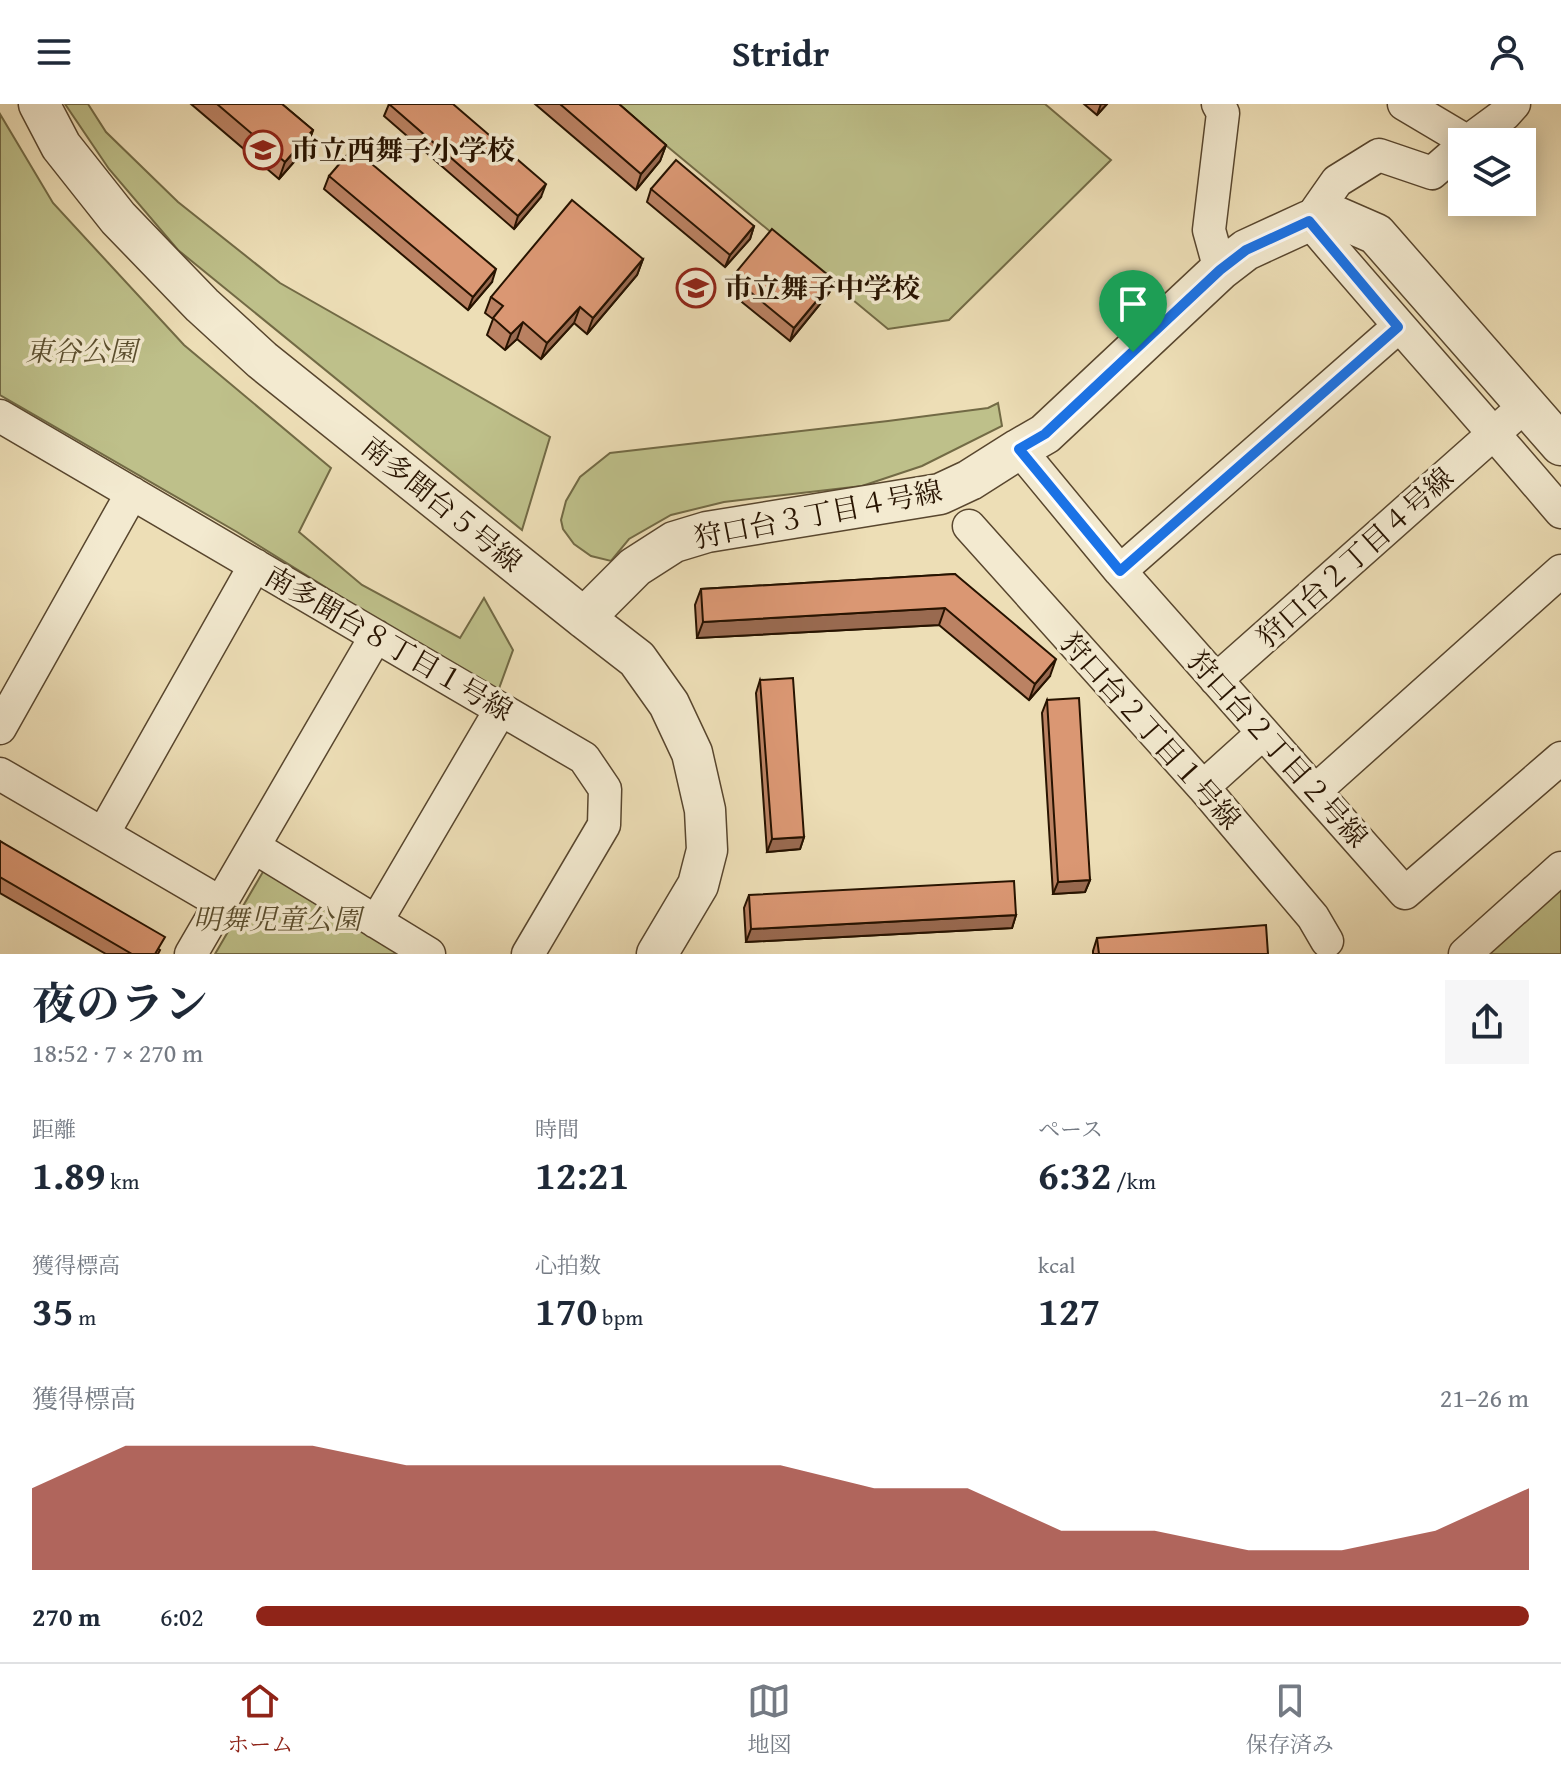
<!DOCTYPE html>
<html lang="ja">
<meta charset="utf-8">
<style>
body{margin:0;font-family:"Gentium Book Plus","Noto Serif JP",serif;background:#f6f6f7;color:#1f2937;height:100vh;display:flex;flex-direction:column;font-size:30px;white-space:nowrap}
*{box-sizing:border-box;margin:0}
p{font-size:26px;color:#747a83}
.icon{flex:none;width:44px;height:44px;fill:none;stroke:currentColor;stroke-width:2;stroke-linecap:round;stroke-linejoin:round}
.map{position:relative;height:850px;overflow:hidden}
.sheet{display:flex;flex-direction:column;background:#fff;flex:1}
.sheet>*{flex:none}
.tools{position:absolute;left:1448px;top:24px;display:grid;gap:16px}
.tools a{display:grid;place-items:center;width:88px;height:88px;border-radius:0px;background:#fff;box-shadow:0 4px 20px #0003;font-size:40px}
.pin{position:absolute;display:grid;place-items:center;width:68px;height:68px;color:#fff;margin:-82px -34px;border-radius:50% 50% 50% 0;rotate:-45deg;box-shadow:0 0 8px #0007}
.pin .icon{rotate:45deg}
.round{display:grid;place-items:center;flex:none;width:84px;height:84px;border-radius:0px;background:#f6f6f7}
.summary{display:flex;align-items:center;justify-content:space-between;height:136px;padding:0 32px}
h1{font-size:44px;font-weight:700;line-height:60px}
.stats{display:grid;grid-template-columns:repeat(3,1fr);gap:12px;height:136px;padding:8px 32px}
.stats div{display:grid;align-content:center}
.stats b{font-size:40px;font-weight:700}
.stats small{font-size:22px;font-weight:400}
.stats p{font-size:22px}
.chart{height:224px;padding:16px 32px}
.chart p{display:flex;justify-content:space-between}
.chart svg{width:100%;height:144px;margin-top:8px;fill:#8f2418;opacity:.7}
ul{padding:0 32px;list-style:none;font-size:26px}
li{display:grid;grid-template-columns:128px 96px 1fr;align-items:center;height:60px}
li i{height:20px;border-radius:10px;background:#8f2418}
header{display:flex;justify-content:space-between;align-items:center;height:104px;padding:0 32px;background:#fff;font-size:36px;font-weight:700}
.dock{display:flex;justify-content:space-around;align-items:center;height:112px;border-top:2px solid #e0e1e3;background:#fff;font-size:22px;color:#747a83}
.dock a{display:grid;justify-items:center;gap:4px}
.dock .active{color:#8f2418}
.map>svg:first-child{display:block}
.green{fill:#bec08a;stroke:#726a45;stroke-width:2}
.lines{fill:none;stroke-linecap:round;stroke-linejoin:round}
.minor-casing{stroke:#58462e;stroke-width:35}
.tertiary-casing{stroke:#58462e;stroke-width:43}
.minor{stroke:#f3ead0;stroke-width:32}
.tertiary{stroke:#f3ead0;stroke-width:40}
.wall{fill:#bb8263;stroke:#271300;stroke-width:2}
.shaded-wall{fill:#996a50;stroke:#271300;stroke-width:2}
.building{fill:#da9773;stroke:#271300;stroke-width:2}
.route-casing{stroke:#fff;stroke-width:16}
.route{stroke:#1a73e8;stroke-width:10}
.labels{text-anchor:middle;stroke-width:7;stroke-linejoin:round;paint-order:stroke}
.poi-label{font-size:28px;font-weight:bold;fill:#271300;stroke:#f3ead0;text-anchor:start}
.park-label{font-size:28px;font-style:italic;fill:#5c5030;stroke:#f3ead0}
.street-label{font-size:28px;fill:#271300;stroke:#f3ead0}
</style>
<header><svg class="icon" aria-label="menu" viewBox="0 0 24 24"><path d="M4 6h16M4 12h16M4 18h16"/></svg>Stridr<svg class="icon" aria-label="person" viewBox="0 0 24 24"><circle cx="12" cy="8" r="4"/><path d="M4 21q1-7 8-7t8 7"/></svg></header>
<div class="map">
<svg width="1561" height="850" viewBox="0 0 1561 850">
<rect width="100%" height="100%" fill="#eddeb6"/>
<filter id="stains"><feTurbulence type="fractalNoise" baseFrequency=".0025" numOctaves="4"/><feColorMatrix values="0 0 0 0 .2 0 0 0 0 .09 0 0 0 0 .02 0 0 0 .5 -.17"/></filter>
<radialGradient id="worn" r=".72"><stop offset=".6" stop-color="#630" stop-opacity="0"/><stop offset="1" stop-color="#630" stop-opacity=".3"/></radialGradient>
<!-- green -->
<path class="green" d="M 65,0 L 88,0 L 106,28 L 178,98 L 280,179 L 550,333 L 522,426 L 178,146 L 109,65 Z
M 616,0 L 1045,0 L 1111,56 L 949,216 L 888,225 Z
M 0,10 L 53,99 L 184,241 L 331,364 L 299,428 L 362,481 L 460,534 L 484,494 L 513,546 L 497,590 L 237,428 L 0,291 Z
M 998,299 L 1002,322 L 922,362 L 862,382 L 724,398 L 671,411 L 629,435 L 611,457 L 591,452 L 574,440 L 563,425 L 561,416 L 566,397 L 580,373 L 610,349 L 888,317 L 988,304 Z
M 264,766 L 407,850 L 215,850 Z
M 1561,783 L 1561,850 L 1484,850 Z"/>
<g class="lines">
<!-- minor casing -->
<g class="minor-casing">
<path id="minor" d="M 1218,0 L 1223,9 L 1209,126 L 1220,166
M 1404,0 L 1468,38
M 1467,38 L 1505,10 L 1514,0
M 1462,43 L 1432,69 L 1379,51 L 1337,77 L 1309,117 C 1392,215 1478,310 1561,408
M 0,312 L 584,654 L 605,685 L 604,721 L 528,850
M 1019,345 L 1120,467 L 1405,789 L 1561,654
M 969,422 L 1203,683 L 1313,813 L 1327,837
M 1120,467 L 1398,223
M 1216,576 L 1510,315
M 0,624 L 132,389
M 0,670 L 221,799
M 1203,683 L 1263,629
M 1315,687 L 1561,467
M 103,730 L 255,461
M 254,743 L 429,850
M 376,818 L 501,605
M 191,850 L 376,532
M 1465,850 L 1561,764"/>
</g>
<!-- tertiary casing -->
<g class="tertiary-casing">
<path id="tertiary" d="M 39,0 L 61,42 L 118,114 L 202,201 L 262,256 L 584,514 L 637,555 L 669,600 L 692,649 L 705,706 L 707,746 L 698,781 L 657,850
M 584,514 L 635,463 L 674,438 L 707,428 L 940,390 L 970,376 L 1019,345 L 1045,330 L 1220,166 L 1246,146 L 1309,117 L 1337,113 L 1376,130 L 1561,341"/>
</g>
<!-- minor -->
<use href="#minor" class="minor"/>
<!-- tertiary -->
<use href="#tertiary" class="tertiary"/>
</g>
<!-- wall -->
<path class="wall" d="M 191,0 L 282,0 L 313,26 L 307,43 L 279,75 Z
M 389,0 L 541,93 L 514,125 L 384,12 Z
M 535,0 L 619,0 L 666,41 L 660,57 L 636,86 Z
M 1084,0 L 1107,0 L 1097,11 Z
M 329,72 L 492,178 L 468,206 L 324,85 Z
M 651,85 L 754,122 L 750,135 L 725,163 L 647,98 Z
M 643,155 L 637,171 L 587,230 L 574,219 L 541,255 L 517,235 L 505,246 L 487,231 L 493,215 L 485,209 L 491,193 Z
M 732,173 L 829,189 L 790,237 L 727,186 Z
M 955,470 L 1050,572 L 1029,596 L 939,521 L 697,534 L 695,501 L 701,485 Z
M 760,576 L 804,733 L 800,745 L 767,748 L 756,589 Z
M 1047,596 L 1090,776 L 1085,788 L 1053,790 L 1042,609 Z
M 0,737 L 160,846 L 158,850 L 106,850 L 0,789 Z
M 749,791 L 1016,811 L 1012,824 L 746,838 L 744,804 Z
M 1097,834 L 1268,850 L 1093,850 L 1093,847 Z"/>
<!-- shaded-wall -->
<path class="shaded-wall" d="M 1101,0 L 1107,0 L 1097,11 Z
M 313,26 L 307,43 L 279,75 L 285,58 Z
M 666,41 L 660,57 L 636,86 L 641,70 Z
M 546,80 L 541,93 L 514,125 L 518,112 Z
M 754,122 L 750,135 L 725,163 L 730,151 Z
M 643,155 L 637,171 L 587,230 L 593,214 Z
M 496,165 L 492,178 L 468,206 L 473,193 Z
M 834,176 L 829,189 L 790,237 L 794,224 Z
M 580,203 L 574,219 L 541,255 L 547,239 Z
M 523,218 L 517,235 L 505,246 L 511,230 Z
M 945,504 L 939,521 L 697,534 L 703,518 Z
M 1056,555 L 1050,572 L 1029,596 L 1035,580 Z
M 804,733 L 800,745 L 767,748 L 772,735 Z
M 1090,776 L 1085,788 L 1053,790 L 1058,778 Z
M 1016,811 L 1012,824 L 746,838 L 751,825 Z"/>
<!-- building -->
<path class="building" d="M 217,0 L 282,0 L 313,26 L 285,58 Z
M 389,0 L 453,0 L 546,80 L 518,112 Z
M 560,0 L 619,0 L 666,41 L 641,70 Z
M 353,44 L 496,165 L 473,193 L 329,72 Z
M 676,56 L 754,122 L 730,151 L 651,85 Z
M 572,96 L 643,155 L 593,214 L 580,203 L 547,239 L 523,218 L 511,230 L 493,214 L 503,202 L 491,193 Z
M 772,125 L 834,176 L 794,224 L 732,173 Z
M 955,470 L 1056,555 L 1035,580 L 945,504 L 703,518 L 701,485 Z
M 793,574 L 804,733 L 772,735 L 760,576 Z
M 1079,594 L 1090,776 L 1058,778 L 1047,596 Z
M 0,737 L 165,833 L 155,850 L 132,850 L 0,773 Z
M 1014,777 L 1016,811 L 751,825 L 749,791 Z
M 1266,821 L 1268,850 L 1099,850 L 1097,834 Z"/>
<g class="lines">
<!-- route casing -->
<g class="route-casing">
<path id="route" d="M 1309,117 L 1398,223 L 1120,467 L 1019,345 L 1045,330 L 1220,166 L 1246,146 Z"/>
</g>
<!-- route -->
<use href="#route" class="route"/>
</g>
<!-- icons -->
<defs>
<g id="school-ring" transform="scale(2)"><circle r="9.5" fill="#f3ead0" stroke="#8f2418" stroke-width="1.5"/><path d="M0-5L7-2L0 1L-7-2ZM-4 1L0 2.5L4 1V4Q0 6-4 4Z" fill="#8f2418"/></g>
</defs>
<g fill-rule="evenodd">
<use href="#school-ring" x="263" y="46"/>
<use href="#school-ring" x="696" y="184"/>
</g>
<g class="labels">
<!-- poi labels -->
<g class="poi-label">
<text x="291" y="56">市立西舞子小学校</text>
<text x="724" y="194">市立舞子中学校</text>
</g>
<!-- park labels -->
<g class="park-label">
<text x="81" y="257">東谷公園</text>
<text x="277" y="825">明舞児童公園</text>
</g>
<!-- street labels -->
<g class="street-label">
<text transform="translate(442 400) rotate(39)" y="10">南多聞台５号線</text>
<text transform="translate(818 410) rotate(-11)" y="10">狩口台３丁目４号線</text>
<text transform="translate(1355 453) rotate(-42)" y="10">狩口台２丁目４号線</text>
<text transform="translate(389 539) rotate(30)" y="10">南多聞台８丁目１号線</text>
<text transform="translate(1151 627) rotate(48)" y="10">狩口台２丁目１号線</text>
<text transform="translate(1278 645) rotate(48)" y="10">狩口台２丁目２号線</text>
</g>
</g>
<rect width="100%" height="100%" filter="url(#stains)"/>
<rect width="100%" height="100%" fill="url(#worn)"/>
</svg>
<div class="tools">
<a><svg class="icon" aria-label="layers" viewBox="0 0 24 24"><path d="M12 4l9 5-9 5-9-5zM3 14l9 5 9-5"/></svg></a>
</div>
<div class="pin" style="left:1133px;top:248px;background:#1e9e55"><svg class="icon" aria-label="arrive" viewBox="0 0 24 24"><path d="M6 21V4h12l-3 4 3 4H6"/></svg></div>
</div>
<section class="sheet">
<div class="summary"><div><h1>夜のラン</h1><p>18:52 · 7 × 270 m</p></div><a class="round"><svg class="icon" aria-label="share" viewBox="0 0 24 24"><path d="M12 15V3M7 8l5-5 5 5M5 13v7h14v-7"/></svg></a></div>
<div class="stats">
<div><p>距離</p><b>1.89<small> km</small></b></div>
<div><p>時間</p><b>12:21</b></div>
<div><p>ペース</p><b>6:32<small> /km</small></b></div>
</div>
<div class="stats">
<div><p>獲得標高</p><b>35<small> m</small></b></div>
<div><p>心拍数</p><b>170<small> bpm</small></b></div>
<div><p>kcal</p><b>127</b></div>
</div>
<div class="chart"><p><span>獲得標高</span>21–26 m</p>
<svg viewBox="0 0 160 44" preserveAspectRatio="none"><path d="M0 44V19L10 6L20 6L30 6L40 12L50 12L60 12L70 12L80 12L90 19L100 19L110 32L120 32L130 38L140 38L150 32L160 19V44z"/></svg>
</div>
<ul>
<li><b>270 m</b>6:02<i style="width:100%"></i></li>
</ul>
</section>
<nav class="dock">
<a class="active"><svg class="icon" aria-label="home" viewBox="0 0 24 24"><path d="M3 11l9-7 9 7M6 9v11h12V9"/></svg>ホーム</a>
<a><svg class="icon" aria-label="map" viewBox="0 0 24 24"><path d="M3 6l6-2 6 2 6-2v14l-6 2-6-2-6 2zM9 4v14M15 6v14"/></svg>地図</a>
<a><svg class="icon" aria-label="saved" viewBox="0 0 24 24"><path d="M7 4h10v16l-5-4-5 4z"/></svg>保存済み</a>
</nav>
